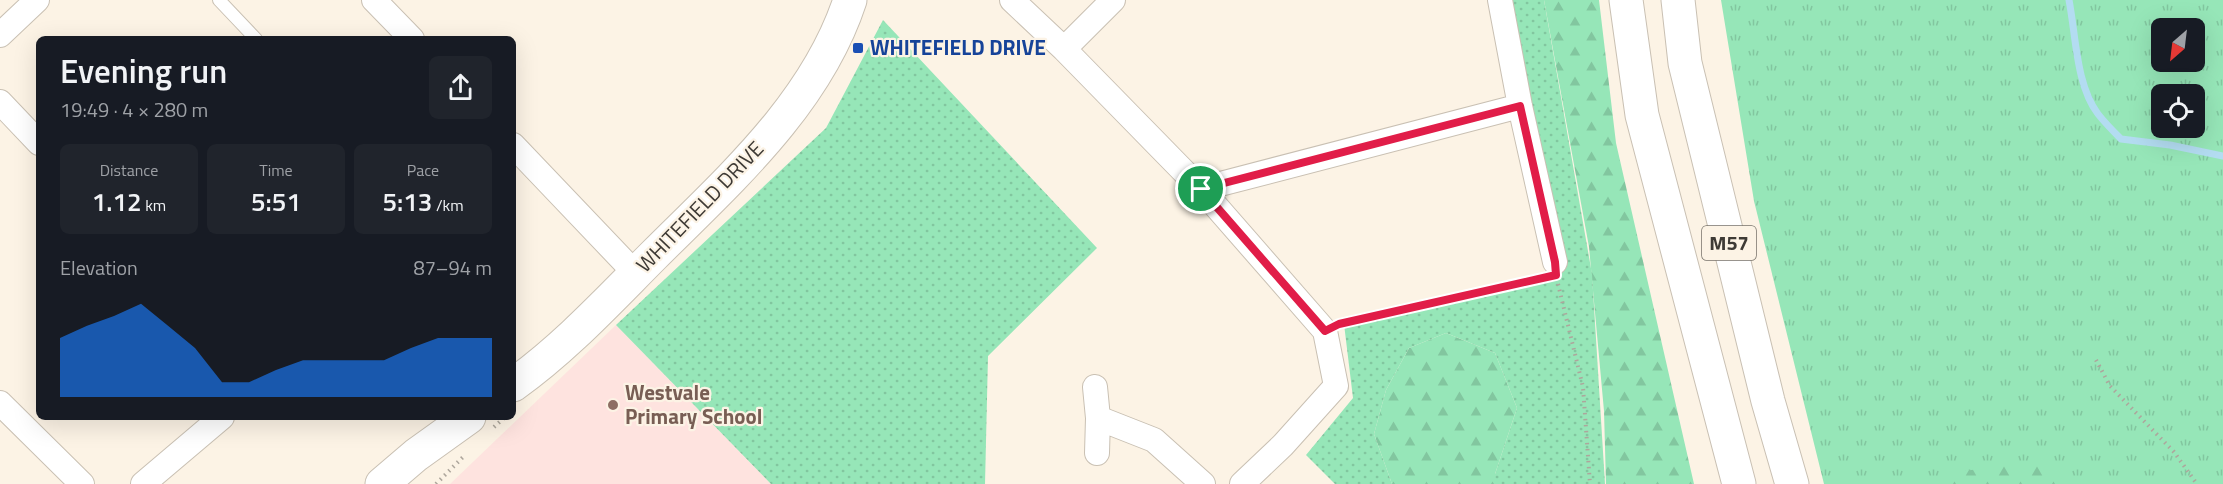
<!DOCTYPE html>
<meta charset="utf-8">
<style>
body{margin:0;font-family:"Titillium Web",sans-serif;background:#20242c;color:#f1f3f6;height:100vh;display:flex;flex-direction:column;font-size:22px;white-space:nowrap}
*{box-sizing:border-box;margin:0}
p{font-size:20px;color:#9ea1a6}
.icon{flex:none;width:33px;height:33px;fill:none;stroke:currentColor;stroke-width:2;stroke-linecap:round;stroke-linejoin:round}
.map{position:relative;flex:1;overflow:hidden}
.panel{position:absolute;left:36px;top:36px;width:480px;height:384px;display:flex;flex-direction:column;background:#171b24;border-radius:9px;box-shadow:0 6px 24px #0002}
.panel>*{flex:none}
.needle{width:39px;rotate:208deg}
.tools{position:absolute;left:2151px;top:18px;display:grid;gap:12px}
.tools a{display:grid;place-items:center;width:54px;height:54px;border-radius:9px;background:#171b24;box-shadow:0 6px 24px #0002;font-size:30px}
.pin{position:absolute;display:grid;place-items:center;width:51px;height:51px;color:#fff;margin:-26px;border:3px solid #fff;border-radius:50%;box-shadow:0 2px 6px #0007}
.round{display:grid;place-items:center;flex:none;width:63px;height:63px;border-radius:9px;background:#20242c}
.overview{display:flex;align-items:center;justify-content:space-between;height:102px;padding:0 24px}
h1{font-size:33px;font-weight:600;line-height:45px}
.stats{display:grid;grid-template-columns:repeat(3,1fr);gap:9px;height:102px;padding:6px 24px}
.stats div{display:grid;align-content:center;border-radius:9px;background:#20242c;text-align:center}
.stats b{font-size:26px;font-weight:600}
.stats small{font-size:16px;font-weight:400}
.stats p{font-size:16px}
.chart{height:168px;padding:12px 24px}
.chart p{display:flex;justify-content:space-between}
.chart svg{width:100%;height:108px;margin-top:6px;fill:#1a73e8;opacity:.7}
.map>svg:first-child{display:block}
.education{fill:#fee3df}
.grass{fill:url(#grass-tufts);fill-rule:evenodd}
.forest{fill:url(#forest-firs)}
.park{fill:url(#park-dots)}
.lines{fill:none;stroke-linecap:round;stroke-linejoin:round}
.stream{stroke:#b3dcf1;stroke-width:7}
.service-casing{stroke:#c9c0b3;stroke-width:14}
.minor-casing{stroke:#c9c0b3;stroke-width:26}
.secondary-casing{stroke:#c9c0b3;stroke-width:35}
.motorway-casing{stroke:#c9c0b3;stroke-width:35}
.path{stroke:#ada69c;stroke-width:4;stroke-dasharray:1.5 4.5;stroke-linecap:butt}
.service{stroke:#fff;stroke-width:12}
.minor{stroke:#fff;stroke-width:24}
.secondary{stroke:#fff;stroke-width:33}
.motorway{stroke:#fff;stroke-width:33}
.route-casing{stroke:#fff;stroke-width:12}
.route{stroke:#e11d48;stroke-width:8}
.transit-dot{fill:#1a4fb4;stroke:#fcf3e5;stroke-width:2}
.education-dot{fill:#8d6e63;stroke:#fcf3e5;stroke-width:2}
.labels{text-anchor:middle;stroke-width:4.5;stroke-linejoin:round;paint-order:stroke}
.shield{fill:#fcf3e5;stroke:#77726a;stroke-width:1.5}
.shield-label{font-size:20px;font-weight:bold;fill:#3e3a35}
.transit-label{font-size:21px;font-weight:bold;fill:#164399;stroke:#fcf3e5;text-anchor:start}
.street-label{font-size:21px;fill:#3e3a35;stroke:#fcf3e5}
.education-label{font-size:21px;font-weight:bold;fill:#785e54;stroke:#fcf3e5;text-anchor:start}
</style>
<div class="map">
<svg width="2223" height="484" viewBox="0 0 2223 484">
<defs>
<pattern id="grass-tufts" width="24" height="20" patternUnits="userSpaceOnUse" patternTransform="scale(1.5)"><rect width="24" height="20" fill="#96e6b8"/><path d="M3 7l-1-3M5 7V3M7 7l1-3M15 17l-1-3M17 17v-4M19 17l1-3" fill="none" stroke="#82c69f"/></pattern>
<pattern id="forest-firs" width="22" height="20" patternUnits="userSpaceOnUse" patternTransform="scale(1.5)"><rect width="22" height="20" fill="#96e6b8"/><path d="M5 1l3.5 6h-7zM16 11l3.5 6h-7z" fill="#82c69f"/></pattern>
<pattern id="park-dots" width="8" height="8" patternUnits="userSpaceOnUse" patternTransform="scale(1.5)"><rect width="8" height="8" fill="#96e6b8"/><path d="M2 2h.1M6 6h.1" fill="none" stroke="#82c69f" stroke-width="1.8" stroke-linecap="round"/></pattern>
</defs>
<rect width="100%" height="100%" fill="#fcf3e5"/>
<!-- education -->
<path class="education" d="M 616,325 L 771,484 L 450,484 Z"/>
<!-- grass -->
<path class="grass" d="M 1721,0 L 2223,0 L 2223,484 L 1824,484 L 1754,201 ZM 2162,28 L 2194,28 L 2194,62 L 2162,62 ZM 2162,94 L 2194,94 L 2194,128 L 2162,128 Z"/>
<!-- forest -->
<path class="forest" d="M 1544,0 L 1599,0 L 1616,143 L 1694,484 L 1606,484 L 1604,411 L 1589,247 Z
M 1446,333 L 1495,353 L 1517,408 L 1495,474 L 1495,484 L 1392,484 L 1374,434 L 1386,390 L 1409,348 Z
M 2042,461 L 2076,484 L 1950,484 L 1948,473 Z"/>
<!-- park -->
<path class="park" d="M 1502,0 L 1544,0 L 1592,274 L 1605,484 L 1495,484 L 1495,474 L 1517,408 L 1495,353 L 1446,333 L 1409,348 L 1386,390 L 1374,434 L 1392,484 L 1335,484 L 1306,455 L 1353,398 L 1344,324 L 1558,276 Z
M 883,20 L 1097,248 L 988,356 L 985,484 L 771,484 L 616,325 L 826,128 Z"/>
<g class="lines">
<!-- stream -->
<path class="stream" d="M 2069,0 C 2076,36 2076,85 2098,114 C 2105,123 2113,131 2121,139 L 2170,145 L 2223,156"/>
<!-- service casing -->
<g class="service-casing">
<path id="service" d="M 219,0 L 256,39"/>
</g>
<!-- minor casing -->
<g class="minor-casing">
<path id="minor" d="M 374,0 L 412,39
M 1012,0 L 1064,49 L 1201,189 L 1325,331 L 1336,386 L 1283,445 L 1242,484
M 1500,0 L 1520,106 L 1555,262
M 0,35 L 37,0
M 1064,49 L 1113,0
M 0,102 L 39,143
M 513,145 L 635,273
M 1201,189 L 1520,106
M 1095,387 L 1098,418
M 0,403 L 82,484
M 1097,453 L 1098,418 L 1154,440 L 1203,484
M 143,484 L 222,417"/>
</g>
<!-- secondary casing -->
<g class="secondary-casing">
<path id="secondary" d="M 513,385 C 565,348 609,300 654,255 C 729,180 816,104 850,0
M 382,484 L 416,455 L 469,417"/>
</g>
<!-- motorway casing -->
<g class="motorway-casing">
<path id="motorway" d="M 1626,0 L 1642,115 L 1739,484
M 1678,0 L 1685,63 L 1768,401 L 1792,484"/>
</g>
<!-- path -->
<path class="path" d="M 1558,284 L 1583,387 L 1590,484
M 1346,322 L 1540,278
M 2096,360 L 2110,386 L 2174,452 L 2197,484
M 494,427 L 505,417
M 436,484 L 463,457"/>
<!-- service -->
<use href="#service" class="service"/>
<!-- minor -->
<use href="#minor" class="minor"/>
<!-- secondary -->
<use href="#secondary" class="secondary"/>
<!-- motorway -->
<use href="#motorway" class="motorway"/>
</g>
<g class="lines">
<!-- route casing -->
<g class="route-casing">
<path id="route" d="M 1520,106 L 1555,262 L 1556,275 L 1339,324 L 1325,331 L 1201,189 Z"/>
</g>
<!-- route -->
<use href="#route" class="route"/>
</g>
<!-- markers -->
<rect class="transit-dot" x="852" y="42" width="12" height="12" rx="3"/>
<circle class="education-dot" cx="613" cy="405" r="6"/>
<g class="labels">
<!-- shield labels -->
<rect class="shield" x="1702" y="226" width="54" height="34" rx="4.5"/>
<g class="shield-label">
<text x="1729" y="250">M57</text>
</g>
<!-- transit labels -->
<g class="transit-label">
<text x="870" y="55">WHITEFIELD DRIVE</text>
</g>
<!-- street labels -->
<g class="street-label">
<text transform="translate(700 207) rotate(-46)" y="7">WHITEFIELD DRIVE</text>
</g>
<!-- education labels -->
<g class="education-label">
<text x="625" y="400">Westvale<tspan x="625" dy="24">Primary School</tspan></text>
</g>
</g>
</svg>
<div class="tools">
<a><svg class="needle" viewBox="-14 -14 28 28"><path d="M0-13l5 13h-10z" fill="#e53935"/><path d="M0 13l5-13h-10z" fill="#9ea1a6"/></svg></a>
<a><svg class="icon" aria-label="locate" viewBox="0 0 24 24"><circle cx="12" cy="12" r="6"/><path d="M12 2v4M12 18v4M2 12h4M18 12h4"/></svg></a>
</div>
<div class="pin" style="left:1201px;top:189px;background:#1e9e55"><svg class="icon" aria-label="arrive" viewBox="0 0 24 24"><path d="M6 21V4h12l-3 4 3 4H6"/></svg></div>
<section class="panel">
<div class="overview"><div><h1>Evening run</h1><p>19:49 · 4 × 280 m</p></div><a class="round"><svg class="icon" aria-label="share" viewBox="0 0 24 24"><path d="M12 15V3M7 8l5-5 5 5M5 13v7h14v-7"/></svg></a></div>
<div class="stats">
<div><p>Distance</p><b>1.12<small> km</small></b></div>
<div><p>Time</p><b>5:51</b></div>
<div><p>Pace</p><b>5:13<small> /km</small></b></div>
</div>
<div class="chart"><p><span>Elevation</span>87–94 m</p>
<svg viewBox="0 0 160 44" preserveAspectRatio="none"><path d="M0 44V20L10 15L20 11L30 6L40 15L50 24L60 38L70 38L80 33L90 29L100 29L110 29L120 29L130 24L140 20L150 20L160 20V44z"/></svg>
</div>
</section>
</div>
